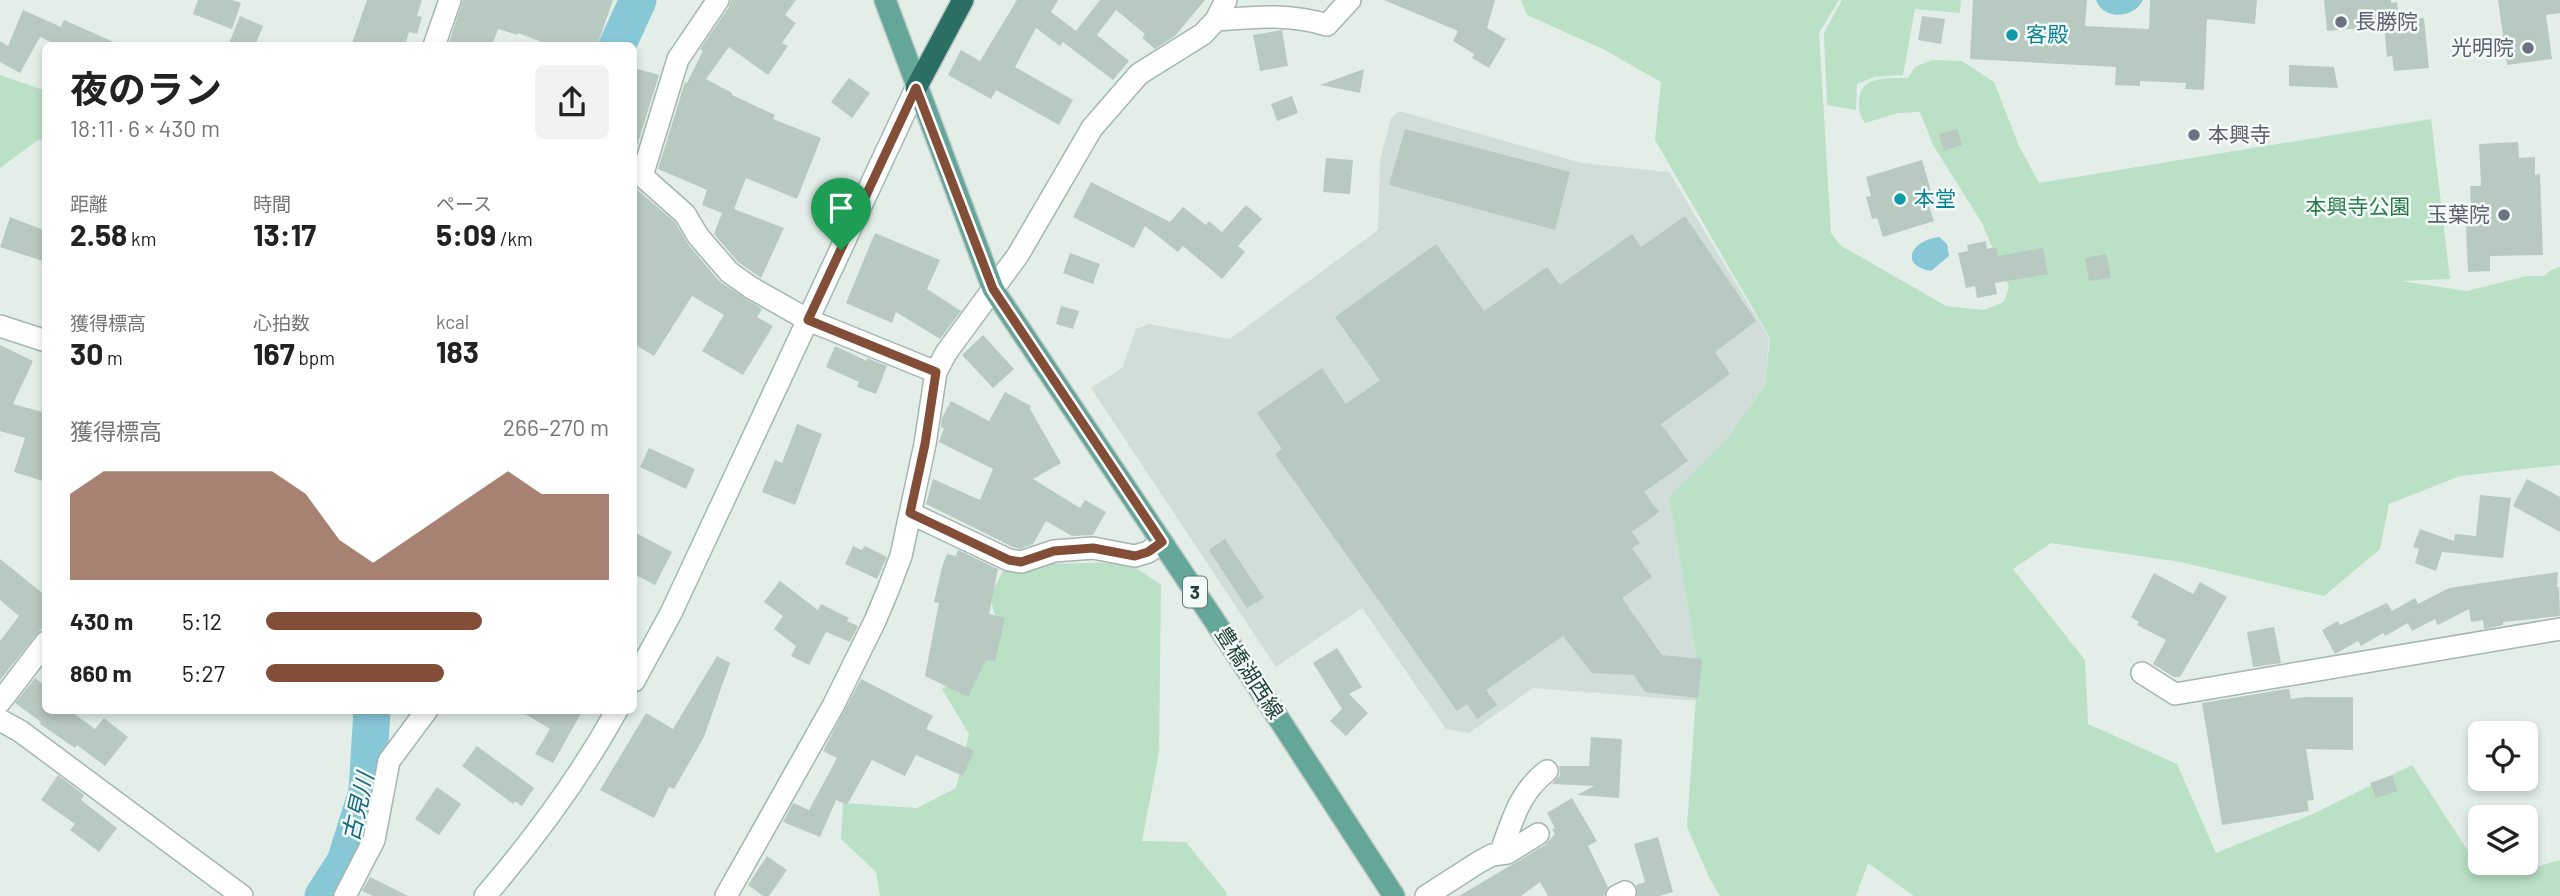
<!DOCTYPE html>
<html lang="ja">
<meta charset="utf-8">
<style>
body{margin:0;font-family:Barlow,"Noto Sans JP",sans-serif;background:#f2f2f2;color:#222;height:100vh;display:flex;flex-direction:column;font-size:26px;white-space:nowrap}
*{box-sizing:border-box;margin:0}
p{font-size:23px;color:#767676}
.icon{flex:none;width:38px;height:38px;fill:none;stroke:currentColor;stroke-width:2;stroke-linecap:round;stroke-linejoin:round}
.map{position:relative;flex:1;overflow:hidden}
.details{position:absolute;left:42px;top:42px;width:595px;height:672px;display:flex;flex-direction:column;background:#fff;border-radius:10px;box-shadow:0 4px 10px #0003}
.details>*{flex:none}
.tools{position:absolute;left:2468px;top:721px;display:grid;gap:14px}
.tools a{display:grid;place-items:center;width:70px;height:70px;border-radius:10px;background:#fff;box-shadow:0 4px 10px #0003;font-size:35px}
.pin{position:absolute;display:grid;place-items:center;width:60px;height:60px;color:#fff;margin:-72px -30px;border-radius:50% 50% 50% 0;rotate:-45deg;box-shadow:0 0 7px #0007}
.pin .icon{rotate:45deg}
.round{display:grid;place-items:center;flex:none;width:74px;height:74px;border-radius:10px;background:#f2f2f2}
.headline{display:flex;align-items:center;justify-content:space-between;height:119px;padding:0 28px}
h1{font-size:38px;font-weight:700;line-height:52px}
.stats{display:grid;grid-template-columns:repeat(3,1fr);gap:10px;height:119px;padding:7px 28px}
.stats div{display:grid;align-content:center}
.stats b{font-size:30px;font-weight:700}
.stats small{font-size:19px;font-weight:400}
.stats p{font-size:19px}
.chart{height:196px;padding:14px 28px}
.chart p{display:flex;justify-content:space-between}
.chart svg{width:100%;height:126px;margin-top:7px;fill:#834e38;opacity:.7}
ul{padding:0 28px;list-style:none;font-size:23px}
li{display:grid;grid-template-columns:112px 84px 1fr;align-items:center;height:52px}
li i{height:18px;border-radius:9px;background:#834e38}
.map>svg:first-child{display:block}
.built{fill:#d1ddd8}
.green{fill:#bae0c6}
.water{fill:#88c7d6}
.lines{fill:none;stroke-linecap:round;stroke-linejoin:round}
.river{stroke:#88c7d6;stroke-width:37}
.building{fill:#b8c9c2}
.street-casing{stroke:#a5b6b1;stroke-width:24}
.secondary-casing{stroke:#a0bab2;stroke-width:24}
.primary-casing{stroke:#c1cac8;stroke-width:24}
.highway-casing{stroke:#c1cac8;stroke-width:24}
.street{stroke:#fff;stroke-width:21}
.secondary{stroke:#fff;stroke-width:21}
.primary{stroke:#64a697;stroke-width:21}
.highway{stroke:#2b6e63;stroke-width:21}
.route-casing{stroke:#fff;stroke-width:14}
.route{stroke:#834e38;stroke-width:9}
.worship-dot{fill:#6b7280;stroke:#f4faf7;stroke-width:2.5}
.culture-dot{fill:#0f9aa8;stroke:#f4faf7;stroke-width:2.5}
.labels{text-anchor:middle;stroke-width:5;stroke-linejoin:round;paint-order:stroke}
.shield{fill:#f4faf7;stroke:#607872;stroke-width:2}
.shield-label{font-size:19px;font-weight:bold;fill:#214039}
.worship-label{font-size:21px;fill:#5b616d;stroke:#f4faf7;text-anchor:start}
.culture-label{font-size:21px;fill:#0d838f;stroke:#f4faf7;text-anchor:start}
.park-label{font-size:21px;fill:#297a4b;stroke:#f4faf7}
.street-label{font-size:21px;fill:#214039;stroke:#f4faf7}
.water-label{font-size:23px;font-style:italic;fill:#176b80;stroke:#f4faf7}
</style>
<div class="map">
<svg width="2560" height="896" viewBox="0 0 2560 896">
<rect width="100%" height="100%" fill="#e3eee9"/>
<!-- built -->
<path class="built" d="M 1399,111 L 1582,163 L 1669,172 L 1769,338 L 1765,385 L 1730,435 L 1669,497 L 1698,668 L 1699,701 L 1533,688 L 1469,733 L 1446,729 L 1362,608 L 1276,667 L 1091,388 L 1122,368 L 1136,329 L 1149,324 L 1230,339 L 1378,230 L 1380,160 L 1391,118 Z"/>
<!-- green -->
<path class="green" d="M 1521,0 L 1839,0 L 1819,33 L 1831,233 L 1840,245 L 1946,306 L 1984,310 L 2004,302 L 2009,287 L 1982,223 L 1933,145 L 1920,112 L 1898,113 L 1865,123 C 1860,115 1859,112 1859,102 C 1859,75 1889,78 1908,78 L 1915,67 L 1932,60 L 1962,61 L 1994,82 L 2019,146 L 2039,183 L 2431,119 L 2450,279 L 2401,281 L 2467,291 L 2527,276 L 2544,276 L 2551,270 L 2560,267 L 2560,465 L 2460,476 L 2389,504 L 2380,549 L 2324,596 L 2181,562 L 2051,543 L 2013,569 L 2085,660 L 2088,724 L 2177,764 L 2216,853 L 2315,813 L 2412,765 L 2470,854 L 2480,857 L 2480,863 L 2504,863 L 2529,869 L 2560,860 L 2560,896 L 1914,896 L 1868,863 L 1856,896 L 1720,896 L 1710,879 L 1687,827 L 1698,668 L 1669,497 L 1730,435 L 1765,385 L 1770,338 L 1655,140 L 1661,82 L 1605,50 L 1527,15 Z
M 1842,0 L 1961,0 L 1960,13 L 1915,9 L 1903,75 L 1874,77 L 1857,84 L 1856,110 L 1827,105 L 1824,33 Z
M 0,75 L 46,91 L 45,141 L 38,140 L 0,168 Z
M 1128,562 L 1161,585 L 1159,752 L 1142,841 L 1186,842 L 1226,892 L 1226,896 L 880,896 L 876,872 L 841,839 L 843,803 L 917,808 L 956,788 L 969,734 L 942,689 L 981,666 L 998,628 L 990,596 L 1006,565 Z"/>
<!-- water -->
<path class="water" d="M 2096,0 L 2143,0 C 2135,18 2103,21 2096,0 Z
M 1939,237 L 1947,244 L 1949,256 L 1931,271 C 1898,265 1912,240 1939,237 Z"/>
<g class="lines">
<!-- river -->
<path class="river" d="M 617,46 L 638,0
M 323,896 L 345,862 L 367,792 L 372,710"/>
</g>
<!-- building -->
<path class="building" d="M 198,0 L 232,0 L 241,3 L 232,29 L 193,14 Z
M 367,0 L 422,0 L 417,16 L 422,17 L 417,34 L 409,32 L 405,46 L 351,46 Z
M 463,0 L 613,0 L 597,46 L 552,46 L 518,33 L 518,35 L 498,29 L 492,46 L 448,46 Z
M 731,0 L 796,0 L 785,15 L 796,23 L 782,43 L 788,46 L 768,75 L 729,47 L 706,79 L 732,93 L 732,95 L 775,115 L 773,119 L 821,138 L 797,199 L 746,178 L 734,209 L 784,228 L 761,278 L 738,262 L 714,234 L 722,213 L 702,205 L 707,190 L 658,169 L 685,82 L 687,83 L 703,51 L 700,49 L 729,7 Z
M 1017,0 L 1058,0 L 1051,12 L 1076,31 L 1100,0 L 1205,0 L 1175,36 L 1155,49 L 1142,38 L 1145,34 L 1116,10 L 1097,35 L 1129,61 L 1113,80 L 1063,42 L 1060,46 L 1036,28 L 1015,67 L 1073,100 L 1059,125 L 996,90 L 991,99 L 948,75 L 961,50 L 980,61 Z
M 1384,0 L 1495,0 L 1487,28 L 1506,39 L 1489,68 L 1472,58 L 1474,54 L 1453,41 L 1458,31 Z
M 1973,0 L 2087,0 L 2085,26 L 2149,29 L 2150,0 L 2257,0 L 2255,24 L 2207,19 L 2204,90 L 2185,89 L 2186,83 L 2140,81 L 2140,86 L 2115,85 L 2116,67 L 1970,59 Z
M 2324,0 L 2391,0 L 2391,3 L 2397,2 L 2399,20 L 2424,18 L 2429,68 L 2394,71 L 2392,56 L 2387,57 L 2384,26 L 2327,31 Z
M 2498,0 L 2560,0 L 2560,13 L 2546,15 L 2552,59 L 2507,65 Z
M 23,10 L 61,27 L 64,20 L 123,46 L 59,46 L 40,37 L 20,73 L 0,62 L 0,41 L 8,46 Z
M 240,16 L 263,26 L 255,46 L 228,46 Z
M 1922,16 L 1945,19 L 1941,44 L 1918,40 Z
M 1282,30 L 1288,66 L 1260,71 L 1253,35 Z
M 2289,65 L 2334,67 L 2338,88 L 2289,86 Z
M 634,68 L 659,75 L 637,146 L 634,145 Z
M 1364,69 L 1360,93 L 1320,85 Z
M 849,78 L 870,93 L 852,118 L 831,102 Z
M 1292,96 L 1298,113 L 1277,121 L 1271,104 Z
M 1405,129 L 1570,172 L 1555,230 L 1389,185 Z
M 1957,129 L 1962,145 L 1944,151 L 1939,134 Z
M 2518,142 L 2519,158 L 2535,157 L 2535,175 L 2540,174 L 2543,255 L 2490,256 L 2490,271 L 2468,272 L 2465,205 L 2471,205 L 2470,186 L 2481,186 L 2479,144 Z
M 1326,158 L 1353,160 L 1350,194 L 1323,192 Z
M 1922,160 L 1934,201 L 1928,203 L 1934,221 L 1883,237 L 1877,218 L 1872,219 L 1866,197 L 1871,196 L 1866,177 Z
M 1091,182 L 1170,222 L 1183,207 L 1206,225 L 1209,221 L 1222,232 L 1246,205 L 1262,219 L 1238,246 L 1245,252 L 1222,279 L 1183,246 L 1178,252 L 1145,226 L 1134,248 L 1073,217 Z
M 634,187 L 675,222 L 688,244 L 719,281 L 762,309 L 757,317 L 773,326 L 743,375 L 702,351 L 724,315 L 692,296 L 654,356 L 634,344 Z
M 1685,216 L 1756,321 L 1715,352 L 1730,374 L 1661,424 L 1688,461 L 1644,492 L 1659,512 L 1632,532 L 1640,543 L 1632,548 L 1652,577 L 1622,598 L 1662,655 L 1702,659 L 1698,698 L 1645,692 L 1634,675 L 1592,673 L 1563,636 L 1486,690 L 1497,705 L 1477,719 L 1467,704 L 1457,711 L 1275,454 L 1282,449 L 1257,413 L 1322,368 L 1346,404 L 1380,380 L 1335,317 L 1436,244 L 1484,311 L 1547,267 L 1560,285 L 1632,234 L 1641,247 Z
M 10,217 L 46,231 L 46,262 L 0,247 Z
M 875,233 L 940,260 L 927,289 L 961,311 L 940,339 L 896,312 L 892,323 L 846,303 Z
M 1986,241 L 1987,249 L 1996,247 L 1998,256 L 2043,248 L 2048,274 L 1995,283 L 1997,294 L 1977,298 L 1975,286 L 1966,288 L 1958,253 L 1968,251 L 1967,245 Z
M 1070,253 L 1100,264 L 1093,284 L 1063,273 Z
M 2106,254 L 2111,278 L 2089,281 L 2085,258 Z
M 1061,306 L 1079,311 L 1073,329 L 1056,324 Z
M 983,335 L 1014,369 L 993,388 L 962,355 Z
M 0,345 L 33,361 L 13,404 L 46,413 L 46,482 L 14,472 L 25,438 L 0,431 Z
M 835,346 L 867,361 L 867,358 L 887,366 L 876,394 L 857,387 L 859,382 L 826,367 Z
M 1005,392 L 1031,406 L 1030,409 L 1061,463 L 1033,479 L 1080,508 L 1085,500 L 1106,512 L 1093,535 L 1072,536 L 1046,521 L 1033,544 L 1020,549 L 1013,547 L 926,504 L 933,479 L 980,500 L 993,469 L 939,442 L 944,428 L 941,427 L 942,418 L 951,401 L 989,421 Z
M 797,424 L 822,434 L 795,505 L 762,492 L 775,460 L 782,463 Z
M 649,448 L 695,469 L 686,489 L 640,467 Z
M 2527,479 L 2560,497 L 2560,532 L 2513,506 Z
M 2480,495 L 2511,498 L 2503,558 L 2442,552 L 2436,571 L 2415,563 L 2419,549 L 2413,547 L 2420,529 L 2454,541 L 2455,534 L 2476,536 Z
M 634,532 L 672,552 L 655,585 L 634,574 Z
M 1225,539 L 1264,598 L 1247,608 L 1209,550 Z
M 853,546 L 862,550 L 865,546 L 887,557 L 877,579 L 845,564 Z
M 958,550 L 998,569 L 989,614 L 1005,618 L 995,661 L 986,660 L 968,697 L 925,676 L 939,603 L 934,602 L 942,567 L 947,554 L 956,556 Z
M 0,559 L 46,596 L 46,623 L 0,680 L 0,641 L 19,616 L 0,600 Z
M 2558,572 L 2557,587 L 2559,587 L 2560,616 L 2503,622 L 2503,625 L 2484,629 L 2483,620 L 2471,622 L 2469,609 L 2438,625 L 2435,619 L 2412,631 L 2408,623 L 2385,636 L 2383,633 L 2361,646 L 2358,641 L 2335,654 L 2322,630 L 2338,621 L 2340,625 L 2387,603 L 2392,611 L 2415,598 L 2418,604 L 2449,588 Z
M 2154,573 L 2193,594 L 2200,582 L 2227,597 L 2180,677 L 2174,677 L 2153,664 L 2166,640 L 2137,625 L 2139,622 L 2131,617 Z
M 780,581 L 818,610 L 821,604 L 849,618 L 847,621 L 858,626 L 850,642 L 826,632 L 809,665 L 791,656 L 796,646 L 774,629 L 783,616 L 764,602 Z
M 2274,627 L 2281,663 L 2253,667 L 2247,632 Z
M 1337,648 L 1362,687 L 1349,694 L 1368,713 L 1346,736 L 1330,721 L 1342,709 L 1313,663 Z
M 717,656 L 730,663 L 704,737 L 674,789 L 669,787 L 654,818 L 600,790 L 646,713 L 673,729 Z
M 35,678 L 46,687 L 46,710 L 69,710 L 95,729 L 104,718 L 128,737 L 105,766 L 77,745 L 75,748 L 40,724 L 41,722 L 15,703 Z
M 861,679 L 933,716 L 926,729 L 974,751 L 963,776 L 916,755 L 905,776 L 872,760 L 847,805 L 836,800 L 820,837 L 783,822 L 793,803 L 809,810 L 837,758 L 823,751 Z
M 2286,689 L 2289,689 L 2291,699 L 2305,697 L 2353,697 L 2353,750 L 2306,749 L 2314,800 L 2307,801 L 2309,811 L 2222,825 L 2202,703 Z
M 519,710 L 583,710 L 553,763 L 535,754 L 550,729 Z
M 1591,737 L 1622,739 L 1619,798 L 1577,795 L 1594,786 L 1552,784 L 1560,775 L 1559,766 L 1589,766 Z
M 477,746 L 534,788 L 522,806 L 515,801 L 513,804 L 462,766 Z
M 58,775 L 84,795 L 81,800 L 117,828 L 99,852 L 70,830 L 75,824 L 41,800 Z
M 2392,775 L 2398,791 L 2376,798 L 2370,783 Z
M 437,787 L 461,804 L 439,835 L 415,819 Z
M 1572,798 L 1597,841 L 1588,846 L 1608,887 L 1604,896 L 1548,896 L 1540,882 L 1521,896 L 1459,896 L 1545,845 L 1555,834 L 1552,829 L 1555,828 L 1547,813 Z
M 1658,837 L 1673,892 L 1659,896 L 1637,896 L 1636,885 L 1645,882 L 1634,844 Z
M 767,856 L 787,870 L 769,896 L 763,896 L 748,885 Z
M 370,877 L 408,896 L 373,896 L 362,891 Z"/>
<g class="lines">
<!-- street casing -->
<g class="street-casing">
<path id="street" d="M 1216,20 C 1253,17 1290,13 1327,25 L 1350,0
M 434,46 L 450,0
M 634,173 L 642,176 L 685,214 L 698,236 L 729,272 L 750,287 L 808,320 L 936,372
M 642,176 L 678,59 L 718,0
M 0,326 L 46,341
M 910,513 L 1009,560 L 1021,562 L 1054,551 L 1093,548 L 1135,556 L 1148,552 L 1162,542
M 2142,673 L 2175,694 L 2560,629
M 0,702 L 46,642
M 0,720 L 20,731 L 242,896
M 1500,854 C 1512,822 1519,792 1547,771
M 345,896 L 374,840 L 389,761 L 427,710
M 726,896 L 833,706 L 875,621 L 888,590 L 901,556 L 925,444 L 936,372 L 946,353 L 1018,255 L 1092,128 L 1139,74 L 1203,34 L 1216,20 L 1226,0
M 1426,896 L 1479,862 L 1492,855 L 1507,853 L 1538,834
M 1617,896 L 1625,892"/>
</g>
<!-- secondary casing -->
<g class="secondary-casing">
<path id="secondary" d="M 634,681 L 671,613 L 916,88
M 485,896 C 535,838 580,777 617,710"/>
</g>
<!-- primary casing -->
<g class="primary-casing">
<path id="primary" d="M 885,0 L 993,289 L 1234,650 L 1394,896"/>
</g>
<!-- highway casing -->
<g class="highway-casing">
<path id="highway" d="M 916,88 L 963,0"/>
</g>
<!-- street -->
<use href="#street" class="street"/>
<!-- secondary -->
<use href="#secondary" class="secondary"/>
<!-- primary -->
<use href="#primary" class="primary"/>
<!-- highway -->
<use href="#highway" class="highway"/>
</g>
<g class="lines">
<!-- route casing -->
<g class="route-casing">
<path id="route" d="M 916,88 L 993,289 L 1162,542 L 1148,552 L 1135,556 L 1093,548 L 1054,551 L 1021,562 L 1009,560 L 910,513 L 925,444 L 936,372 L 808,320 Z"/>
</g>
<!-- route -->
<use href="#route" class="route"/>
</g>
<!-- markers -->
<g class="worship-dot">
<circle cx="2341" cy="22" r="7"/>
<circle cx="2528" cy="48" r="7"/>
<circle cx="2194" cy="135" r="7"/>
<circle cx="2504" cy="215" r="7"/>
</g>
<g class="culture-dot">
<circle cx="2012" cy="35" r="7"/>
<circle cx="1900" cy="199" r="7"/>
</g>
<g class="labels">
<!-- shield labels -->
<rect class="shield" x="1183" y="576.5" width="24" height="31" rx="5"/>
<g class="shield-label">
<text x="1195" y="599">3</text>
</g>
<!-- worship labels -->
<g class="worship-label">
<text x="2355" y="29">長勝院</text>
<text x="2514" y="55" text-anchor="end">光明院</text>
<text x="2208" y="142">本興寺</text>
<text x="2490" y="222" text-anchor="end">玉葉院</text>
</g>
<!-- culture labels -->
<g class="culture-label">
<text x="2026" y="42">客殿</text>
<text x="1914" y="206">本堂</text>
</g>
<!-- park labels -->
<g class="park-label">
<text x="2358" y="214">本興寺公園</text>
</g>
<!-- street labels -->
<g class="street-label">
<text transform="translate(1249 673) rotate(57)" y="7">豊橋湖西線</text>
</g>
<!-- water labels -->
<g class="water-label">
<text transform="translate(358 807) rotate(-77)" y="8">古見川</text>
</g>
</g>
</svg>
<div class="tools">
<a><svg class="icon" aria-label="locate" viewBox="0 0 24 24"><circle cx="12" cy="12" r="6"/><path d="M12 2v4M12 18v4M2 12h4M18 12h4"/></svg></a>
<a><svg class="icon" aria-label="layers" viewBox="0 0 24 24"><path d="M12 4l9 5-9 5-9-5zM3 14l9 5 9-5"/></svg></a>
</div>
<div class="pin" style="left:841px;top:250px;background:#1e9e55"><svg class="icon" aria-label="arrive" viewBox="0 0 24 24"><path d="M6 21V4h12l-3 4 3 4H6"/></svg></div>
<section class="details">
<div class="headline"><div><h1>夜のラン</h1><p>18:11 · 6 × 430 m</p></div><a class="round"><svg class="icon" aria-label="share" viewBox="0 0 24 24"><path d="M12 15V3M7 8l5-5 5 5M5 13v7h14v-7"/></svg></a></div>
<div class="stats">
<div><p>距離</p><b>2.58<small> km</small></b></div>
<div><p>時間</p><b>13:17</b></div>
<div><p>ペース</p><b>5:09<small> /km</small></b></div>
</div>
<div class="stats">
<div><p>獲得標高</p><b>30<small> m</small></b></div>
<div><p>心拍数</p><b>167<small> bpm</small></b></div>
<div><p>kcal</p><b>183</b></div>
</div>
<div class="chart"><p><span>獲得標高</span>266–270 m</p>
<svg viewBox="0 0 160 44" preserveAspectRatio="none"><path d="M0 44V14L10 6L20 6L30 6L40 6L50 6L60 6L70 14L80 30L90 38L100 30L110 22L120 14L130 6L140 14L150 14L160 14V44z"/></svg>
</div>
<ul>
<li><b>430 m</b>5:12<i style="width:63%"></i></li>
<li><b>860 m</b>5:27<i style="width:52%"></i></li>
</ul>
</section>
</div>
